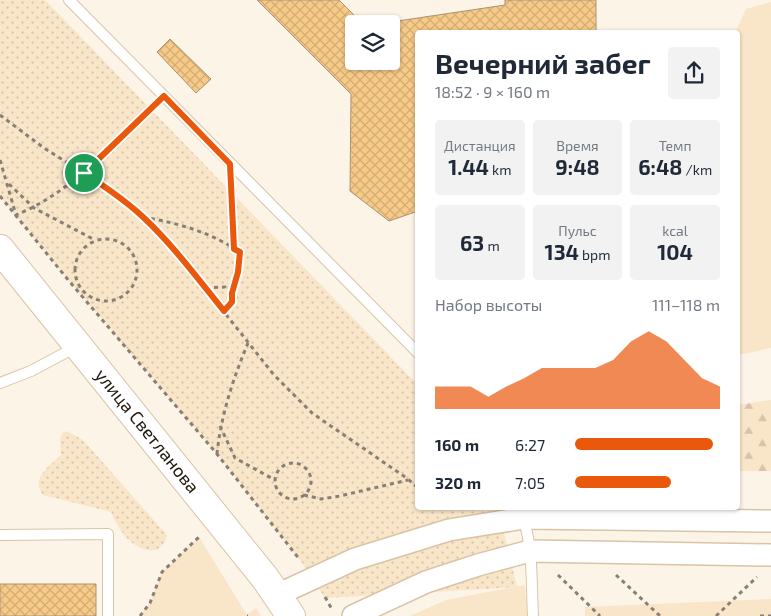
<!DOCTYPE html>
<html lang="ru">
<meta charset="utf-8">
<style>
body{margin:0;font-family:"Exo 2",sans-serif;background:#f2f2f3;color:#1f2937;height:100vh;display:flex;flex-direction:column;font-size:19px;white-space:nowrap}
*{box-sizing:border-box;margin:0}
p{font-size:16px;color:#747a83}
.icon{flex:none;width:28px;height:28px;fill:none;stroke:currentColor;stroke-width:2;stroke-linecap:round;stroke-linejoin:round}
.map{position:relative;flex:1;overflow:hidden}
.side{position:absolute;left:415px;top:30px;width:325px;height:480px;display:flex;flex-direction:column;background:#fff;border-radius:5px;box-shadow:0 1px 4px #0004}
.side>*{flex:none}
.buttons{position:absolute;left:345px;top:15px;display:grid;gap:10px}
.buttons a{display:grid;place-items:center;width:55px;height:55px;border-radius:5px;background:#fff;box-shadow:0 1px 4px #0004;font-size:25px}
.pin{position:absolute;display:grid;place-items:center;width:42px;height:42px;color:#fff;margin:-21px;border:2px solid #fff;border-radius:50%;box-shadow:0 1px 5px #0007}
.round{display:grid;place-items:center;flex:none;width:52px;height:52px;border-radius:5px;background:#f2f2f3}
.head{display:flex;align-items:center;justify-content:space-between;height:85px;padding:0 20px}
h1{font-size:28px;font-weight:700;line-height:38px}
.metrics{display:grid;grid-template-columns:repeat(3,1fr);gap:8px;height:85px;padding:5px 20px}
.metrics div{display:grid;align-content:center;border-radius:5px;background:#f2f2f3;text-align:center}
.metrics b{font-size:21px;font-weight:700}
.metrics small{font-size:14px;font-weight:400}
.metrics p{font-size:14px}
.chart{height:140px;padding:10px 20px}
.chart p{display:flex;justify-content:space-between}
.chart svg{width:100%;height:90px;margin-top:5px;fill:#ea580c;opacity:.7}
ul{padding:0 20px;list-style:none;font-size:16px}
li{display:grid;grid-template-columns:80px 60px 1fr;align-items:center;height:38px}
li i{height:12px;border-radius:6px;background:#ea580c}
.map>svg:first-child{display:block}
.green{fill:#f9e5c8}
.forest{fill:url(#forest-firs)}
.park{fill:url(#park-dots)}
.building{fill:url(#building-cross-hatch);stroke:#a79377}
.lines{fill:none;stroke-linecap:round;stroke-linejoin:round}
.lane-casing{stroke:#d9c4a7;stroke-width:12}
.street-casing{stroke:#d9c4a7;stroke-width:24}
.secondary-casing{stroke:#d9c4a7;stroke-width:30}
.path{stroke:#888075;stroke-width:3;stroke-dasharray:4 4;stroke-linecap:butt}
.lane{stroke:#fff;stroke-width:10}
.street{stroke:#fff;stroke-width:21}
.secondary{stroke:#fff;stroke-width:28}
.route-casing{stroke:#fff;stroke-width:10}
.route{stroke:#ea580c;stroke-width:6}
.labels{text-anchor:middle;stroke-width:4;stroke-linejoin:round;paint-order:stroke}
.street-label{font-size:18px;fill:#20190e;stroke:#fff}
</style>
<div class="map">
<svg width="771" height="616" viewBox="0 0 771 616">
<defs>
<pattern id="forest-firs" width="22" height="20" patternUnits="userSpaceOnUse" patternTransform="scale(1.25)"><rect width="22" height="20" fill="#f9e5c8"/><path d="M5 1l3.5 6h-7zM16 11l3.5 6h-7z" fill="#d5c4ab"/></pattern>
<pattern id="park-dots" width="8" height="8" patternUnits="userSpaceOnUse" patternTransform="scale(1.25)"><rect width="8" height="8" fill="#f9e5c8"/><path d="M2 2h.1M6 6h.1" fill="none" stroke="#d5c4ab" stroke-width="1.8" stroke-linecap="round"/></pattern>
<pattern id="building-cross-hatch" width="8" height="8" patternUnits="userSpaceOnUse" patternTransform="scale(1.25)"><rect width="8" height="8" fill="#f7ca88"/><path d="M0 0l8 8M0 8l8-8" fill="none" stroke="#d3ad74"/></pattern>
</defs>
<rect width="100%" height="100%" fill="#fdf4e8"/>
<!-- green -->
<path class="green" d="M 771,2 L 771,348 L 738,355 L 738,32 L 735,32 L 746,9 Z
M 199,537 L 247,615 L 256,608 L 261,616 L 140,616 L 150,603 L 162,572 Z
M 525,585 L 527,616 L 410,616 L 446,600 Z
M 771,599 L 771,616 L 585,616 L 585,607 Z"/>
<!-- forest -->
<path class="forest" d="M 771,400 L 771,471 L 738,471 L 738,405 Z"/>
<!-- park -->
<path class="park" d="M 0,0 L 45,0 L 417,384 L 418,508 L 496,508 L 500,516 L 517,587 L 325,598 L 302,563 L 217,454 L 69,281 L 0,196 Z
M 67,431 L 83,440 L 167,535 C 161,560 137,550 125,536 C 119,529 115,520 111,512 L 43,495 C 30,478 50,466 61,455 C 61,446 57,434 67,431 Z"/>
<!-- building -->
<path class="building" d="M 257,0 L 339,0 L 354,15 L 354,61 L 391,61 L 391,22 L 505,5 L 505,0 L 596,0 L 596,32 L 418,32 L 418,211 L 389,221 L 350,191 L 351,94 Z
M 170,39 L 211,79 L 196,93 L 157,52 Z
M 0,584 L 96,584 L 96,616 L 0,616 Z"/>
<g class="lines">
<!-- lane casing -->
<g class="lane-casing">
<path id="lane" d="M 69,0 L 418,353
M 0,383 L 31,371 L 76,347
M 519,508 C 534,540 531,581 533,616
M 0,535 L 108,534 L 108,616"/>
</g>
<!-- street casing -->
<g class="street-casing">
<path id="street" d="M 277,595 L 355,559 L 449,530 L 524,518 L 771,521
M 353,616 L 426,582 L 478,565 L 530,551 L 771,555"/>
</g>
<!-- secondary casing -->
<g class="secondary-casing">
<path id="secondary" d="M 0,249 L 265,578 L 291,616"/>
</g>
<!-- path -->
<path class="path" d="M 0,115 L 44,148 L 106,187 L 143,217 L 186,264 L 274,375 L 312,413 L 408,479 L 418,488
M 0,160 L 16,215 C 70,193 111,147 152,107
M 9,184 L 34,208 L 95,240
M 231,187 L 234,248
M 0,196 L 69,281 L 217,454 L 300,560
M 143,217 C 178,223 210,232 240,252 L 238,272 L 232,293
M75 270a31 31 0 1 1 62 0a31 31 0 1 1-62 0Z
M 206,288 L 225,287 L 232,293 L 232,302 L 224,311
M 220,426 L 235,458 L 275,480
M 217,454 C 221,415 233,379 248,343
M275 481a18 18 0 1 1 36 0a18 18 0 1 1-36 0Z
M 304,495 L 321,499 L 340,496 L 408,480
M 558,575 L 600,616
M 616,575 L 660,616
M 325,597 L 333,611
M 140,616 L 150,603 L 162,572 L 199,537
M 247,616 L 248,616
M 716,616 L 757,577
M 760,616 L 771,616"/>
<!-- lane -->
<use href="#lane" class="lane"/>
<!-- street -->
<use href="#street" class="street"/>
<!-- secondary -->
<use href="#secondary" class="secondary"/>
</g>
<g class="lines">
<!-- route casing -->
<g class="route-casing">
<path id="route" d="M 164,96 L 230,164 L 234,249 L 240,252 L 238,272 L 232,293 L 232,302 L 224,311 C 198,279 173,245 143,217 C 125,200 104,186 84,173 Z"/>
</g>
<!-- route -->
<use href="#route" class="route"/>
</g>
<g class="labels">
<!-- street labels -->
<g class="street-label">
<text transform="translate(147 431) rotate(51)" y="6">улица Светланова</text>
</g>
</g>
</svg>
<div class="buttons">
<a><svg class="icon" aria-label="layers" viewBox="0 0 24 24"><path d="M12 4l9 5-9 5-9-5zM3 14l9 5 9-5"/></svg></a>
</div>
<div class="pin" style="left:84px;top:173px;background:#1e9e55"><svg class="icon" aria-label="arrive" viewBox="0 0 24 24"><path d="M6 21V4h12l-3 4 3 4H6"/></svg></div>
<section class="side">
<div class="head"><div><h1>Вечерний забег</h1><p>18:52 · 9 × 160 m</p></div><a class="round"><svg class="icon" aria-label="share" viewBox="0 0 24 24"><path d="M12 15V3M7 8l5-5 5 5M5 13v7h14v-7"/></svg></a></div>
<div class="metrics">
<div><p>Дистанция</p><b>1.44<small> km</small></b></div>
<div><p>Время</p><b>9:48</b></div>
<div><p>Темп</p><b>6:48<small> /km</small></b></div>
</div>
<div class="metrics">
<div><b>63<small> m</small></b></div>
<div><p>Пульс</p><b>134<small> bpm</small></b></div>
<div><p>kcal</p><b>104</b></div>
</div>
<div class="chart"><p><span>Набор высоты</span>111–118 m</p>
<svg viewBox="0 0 160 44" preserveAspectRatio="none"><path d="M0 44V33L10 33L20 33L30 38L40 33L50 29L60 24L70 24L80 24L90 24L100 20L110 11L120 6L130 11L140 20L150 29L160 33V44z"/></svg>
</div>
<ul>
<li><b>160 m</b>6:27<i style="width:95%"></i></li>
<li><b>320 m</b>7:05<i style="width:66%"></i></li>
</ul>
</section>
</div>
